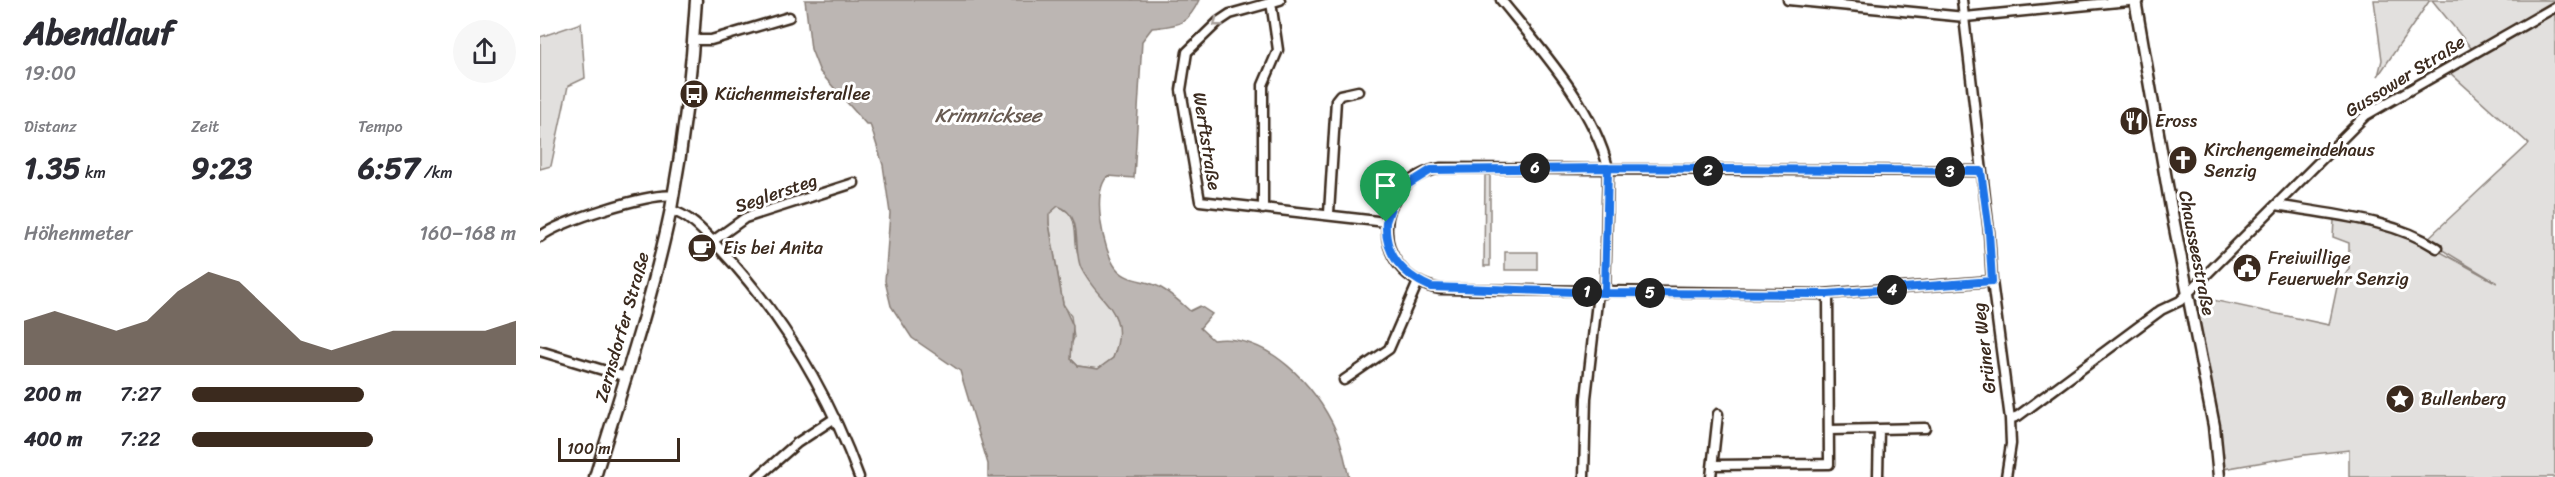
<!DOCTYPE html>
<html lang="de">
<meta charset="utf-8">
<style>
body{margin:0;font-family:Sriracha,sans-serif;background:#f7f7f7;color:#2b2b33;height:100vh;display:flex;flex-direction:column;font-size:22px;white-space:nowrap}
*{box-sizing:border-box;margin:0}
p{font-size:20px;color:#7c7c81}
.icon{flex:none;width:33px;height:33px;fill:none;stroke:currentColor;stroke-width:2;stroke-linecap:round;stroke-linejoin:round}
.map{position:relative;flex:1;overflow:hidden}
.sheet{display:flex;flex-direction:column;background:#fff;width:540px}
.sheet>*{flex:none}
.scale{position:absolute;left:18px;bottom:15px;width:122px;box-sizing:border-box;padding-left:6px;border:3px solid #3b2a1e;border-top:0;font-size:16px;line-height:21px;white-space:nowrap;color:#3b2a1e;-webkit-text-stroke:4px #fff;paint-order:stroke}
.pin{position:absolute;display:grid;place-items:center;width:51px;height:51px;color:#fff;margin:-62px -26px;border-radius:50% 50% 50% 0;rotate:-45deg;box-shadow:0 0 6px #0007}
.pin .icon{rotate:45deg}
.km{position:absolute;width:30px;height:30px;margin:-15px;border-radius:50%;background:#222;color:#fff;font-size:16px;line-height:30px;text-align:center}
.round{display:grid;place-items:center;flex:none;width:63px;height:63px;border-radius:32px;background:#f7f7f7}
.summary{display:flex;align-items:center;justify-content:space-between;height:102px;padding:0 24px}
h1{font-size:33px;font-weight:800;line-height:45px}
.metrics{display:grid;grid-template-columns:repeat(3,1fr);gap:9px;height:102px;padding:6px 24px}
.metrics div{display:grid;align-content:center}
.metrics b{font-size:30px;font-weight:800}
.metrics small{font-size:16px;font-weight:400}
.metrics p{font-size:16px}
.chart{height:168px;padding:12px 24px}
.chart p{display:flex;justify-content:space-between}
.chart svg{width:100%;height:108px;margin-top:6px;fill:#3b2a1e;opacity:.7}
ul{padding:0 24px;list-style:none;font-size:20px}
li{display:grid;grid-template-columns:96px 72px 1fr;align-items:center;height:45px}
li i{height:15px;border-radius:8px;background:#3b2a1e}
main{display:flex;flex:1;min-height:0}
.map>svg:first-child{display:block}
.green{fill:#e2e0de;stroke:#8e857e;stroke-width:1.5}
.water{fill:#bcb6b3;stroke:#887e77;stroke-width:1.5;fill-rule:evenodd}
.lines{fill:none;stroke-linecap:round;stroke-linejoin:round}
.minor-casing{stroke:#3b2a1e;stroke-width:13}
.tertiary-casing{stroke:#3b2a1e;stroke-width:15}
.secondary-casing{stroke:#3b2a1e;stroke-width:15}
.minor{stroke:#fff;stroke-width:8}
.tertiary{stroke:#fff;stroke-width:10}
.secondary{stroke:#fff;stroke-width:10}
.oneway{stroke:#a79f9a}
.route-casing{stroke:#fff;stroke-width:12}
.route{stroke:#1a73e8;stroke-width:8}
.labels{text-anchor:middle;stroke-width:6;stroke-linejoin:round;paint-order:stroke}
.street-label{font-size:18px;fill:#3b2a1e;stroke:#fff}
.poi-label{font-size:18px;fill:#3b2a1e;stroke:#fff;text-anchor:start}
.water-label{font-size:20px;font-style:italic;fill:#685b52;stroke:#fff}
</style>
<main>
<section class="sheet">
<div class="summary"><div><h1>Abendlauf</h1><p>19:00</p></div><a class="round"><svg class="icon" aria-label="share" viewBox="0 0 24 24"><path d="M12 15V3M7 8l5-5 5 5M5 13v7h14v-7"/></svg></a></div>
<div class="metrics">
<div><p>Distanz</p><b>1.35<small> km</small></b></div>
<div><p>Zeit</p><b>9:23</b></div>
<div><p>Tempo</p><b>6:57<small> /km</small></b></div>
</div>
<div class="chart"><p><span>Höhenmeter</span>160–168 m</p>
<svg viewBox="0 0 160 44" preserveAspectRatio="none"><path d="M0 44V26L10 22L20 26L30 30L40 26L50 14L60 6L70 10L80 22L90 34L100 38L110 34L120 30L130 30L140 30L150 30L160 26V44z"/></svg>
</div>
<ul>
<li><b>200 m</b>7:27<i style="width:53%"></i></li>
<li><b>400 m</b>7:22<i style="width:56%"></i></li>
</ul>
</section>
<div class="map">
<svg width="2015" height="477" viewBox="0 0 2015 477">
<rect width="100%" height="100%" fill="#fff"/>
<filter id="ink" filterUnits="userSpaceOnUse"><feTurbulence type="fractalNoise" baseFrequency=".0167" numOctaves="2"/><feDisplacementMap in="SourceGraphic" scale="12" xChannelSelector="R" yChannelSelector="G"/><feConvolveMatrix kernelMatrix="1 2 1 2 8 2 1 2 1" color-interpolation-filters="sRGB"/></filter>
<g filter="url(#ink)">
<!-- green -->
<path class="green" d="M 1834,0 L 1890,0 L 1838,76 L 1842,60 Z
M 1892,0 L 2015,0 L 2015,477 L 1809,477 L 1809,450 L 1764,455 L 1683,469 L 1680,434 L 1654,305 L 1659,297 L 1789,325 L 1797,287 L 1809,269 L 1809,243 L 1793,237 L 1794,220 L 1820,223 L 1877,239 L 1957,283 L 1886,240 L 1989,144 L 1908,71 L 1936,54 Z
M 41,23 L 45,78 L 28,86 L 11,166 L 0,169 L 0,37 Z
M 945,175 L 950,175 L 950,266 L 944,266 Z
M 518,206 C 542,215 532,235 538,254 C 548,281 573,301 579,327 C 581,336 577,349 573,358 L 558,369 L 538,366 L 531,359 L 530,347 L 534,338 L 531,316 L 523,304 L 509,224 L 508,214 Z
M 965,252 L 997,252 L 997,270 L 965,270 Z"/>
<!-- water -->
<path class="water" d="M 265,0 L 659,0 C 647,26 638,25 612,28 L 602,41 L 594,178 L 568,176 C 551,192 563,251 576,268 C 588,283 607,279 621,288 C 632,294 641,303 650,311 L 660,306 L 672,314 L 660,328 L 673,340 C 728,332 776,386 797,433 C 803,446 805,463 809,477 L 448,477 L 448,464 L 420,371 L 372,338 L 351,306 L 345,281 L 350,213 L 343,165 L 330,124 L 326,124 L 280,72 L 271,49 ZM 518,206 C 545,216 532,247 541,268 C 558,304 592,309 573,358 L 558,369 L 538,366 L 531,359 L 533,326 L 523,304 L 509,224 L 509,214 Z"/>
<g class="lines">
<!-- minor casing -->
<g class="minor-casing">
<path id="minor" d="M 740,0 L 690,14 L 678,22 L 647,52 L 641,90 L 660,201 L 846,222
M 961,0 C 1000,48 1054,108 1068,168 L 1065,293
M 1248,0 L 1425,17 L 1599,0
M 1422,0 L 1449,232 L 1452,281 L 1470,419 L 1471,444 L 1466,477
M 153,40 L 171,40 L 249,17
M 1441,171 L 901,168 C 830,181 828,276 900,289 L 1283,294 L 1452,281
M 1737,205 C 1789,215 1851,218 1897,248
M 723,209 L 723,85 L 738,50 L 731,2
M 130,210 C 150,215 166,234 180,249 C 242,315 288,392 319,477
M 789,213 L 796,100 L 800,95 L 818,91
M 0,237 C 16,222 112,192 133,196
M 173,241 L 205,218 L 314,183
M 0,351 L 86,377
M 804,380 L 849,349 L 878,282
M 1470,419 L 1478,416 L 1621,310 L 1640,301 L 1826,115 L 2015,7
M 1290,430 L 1385,428
M 1173,465 L 1289,464 L 1288,294
M 1338,476 L 1339,429
M 218,477 L 257,443 L 295,418
M 1044,477 L 1046,398 L 1058,293
M 1171,477 L 1178,414"/>
</g>
<!-- tertiary casing -->
<g class="tertiary-casing">
<path id="tertiary" d="M 55,477 C 82,388 112,300 131,209 C 144,139 152,70 156,0"/>
</g>
<!-- secondary casing -->
<g class="secondary-casing">
<path id="secondary" d="M 1595,0 L 1631,208 L 1674,426 L 1679,477"/>
</g>
<!-- minor -->
<use href="#minor" class="minor"/>
<!-- tertiary -->
<use href="#tertiary" class="tertiary"/>
<!-- secondary -->
<use href="#secondary" class="secondary"/>
</g>
<!-- one-way arrows -->
<defs><path id="oneway-chevron" d="M-2-3.5L2.5 0L-2 3.5" fill="none" stroke-width="1.6" stroke-linecap="round" stroke-linejoin="round" transform="scale(1.5)"/></defs>
<use class="oneway" href="#oneway-chevron" transform="translate(677 23) rotate(142)"/>
</g>
<g class="lines" filter="url(#ink)">
<!-- route casing -->
<g class="route-casing">
<path id="route" d="M 846,222 C 844,254 863,275 891,287 L 1065,293 L 1068,168 L 1441,171 L 1449,232 L 1452,281 L 1288,294 L 1065,293 L 1068,168 L 891,170 L 864,187 L 854,199 L 846,222"/>
</g>
<!-- route -->
<use href="#route" class="route"/>
</g>
<!-- icons -->
<defs>
<g id="bus-disc" transform="scale(1.5)"><circle r="9.5" fill="#3b2a1e" stroke="#fff"/><path d="M-5-6H5V4H4V6H2V4H-2V6H-4V4H-5ZM-3.5-4V0h7V-4ZM-3.5 1.2v1.5H-2V1.2ZM2 1.2v1.5H3.5V1.2Z" fill="#fff"/></g>
<g id="restaurant-disc" transform="scale(1.5)"><circle r="9.5" fill="#3b2a1e" stroke="#fff"/><path d="M-5-6h1v4h1v-4h1v4h1v-4h1v5L-1.5 .5V6h-2V.5L-5-1ZM5-6V6H3V1.5H1.5Q1.5-4 5-6Z" fill="#fff"/></g>
<g id="church-disc" transform="scale(1.5)"><circle r="9.5" fill="#3b2a1e" stroke="#fff"/><path d="M-1.2-6h2.4v3.5h3.3v2.4h-3.3V6h-2.4V-.1h-3.3v-2.4h3.3Z" fill="#fff"/></g>
<g id="cafe-disc" transform="scale(1.5)"><circle r="9.5" fill="#3b2a1e" stroke="#fff"/><path d="M-5.5-4.5H6V0H3Q3 3.5 0 3.5H-2.5Q-5.5 3.5-5.5 0ZM3-3.2v2h1.7v-2ZM-6 4.5H4V6H-6Z" fill="#fff"/></g>
<g id="civic-disc" transform="scale(1.5)"><circle r="9.5" fill="#3b2a1e" stroke="#fff"/><path d="M-.6-6.5H3V-4.5H.6V-3L4-1V1h2V6H-6V1h2V-1L-.6-3ZM-1.2 2.5V6h2.4V2.5Z" fill="#fff"/></g>
<g id="sight-disc" transform="scale(1.5)"><circle r="9.5" fill="#3b2a1e" stroke="#fff"/><path d="M0-6L1.8-2.2L6-1.7L2.9 1.2L3.7 5.4L0 3.3L-3.7 5.4L-2.9 1.2L-6-1.7L-1.8-2.2Z" fill="#fff"/></g>
</defs>
<g fill-rule="evenodd">
<use href="#bus-disc" x="154" y="94"/>
<use href="#restaurant-disc" x="1594" y="121"/>
<use href="#church-disc" x="1643" y="160"/>
<use href="#cafe-disc" x="162" y="248"/>
<use href="#civic-disc" x="1707" y="268"/>
<use href="#sight-disc" x="1860" y="399"/>
</g>
<g class="labels">
<!-- street labels -->
<g class="street-label">
<text transform="translate(1865 76) rotate(-32)" y="6">Gussower Straße</text>
<text transform="translate(667 141) rotate(81)" y="6">Werftstraße</text>
<text transform="translate(236 193) rotate(-19)" y="6">Seglersteg</text>
<text transform="translate(1657 253) rotate(79)" y="6">Chausseestraße</text>
<text transform="translate(82 327) rotate(-74)" y="6">Zernsdorfer Straße</text>
<text transform="translate(1444 348) rotate(-97)" y="6">Grüner Weg</text>
</g>
<!-- poi labels -->
<g class="poi-label">
<text x="175" y="100">Küchenmeisterallee</text>
<text x="1615" y="127">Eross</text>
<text x="1664" y="156">Kirchengemeindehaus<tspan x="1664" dy="21">Senzig</tspan></text>
<text x="183" y="254">Eis bei Anita</text>
<text x="1728" y="264">Freiwillige<tspan x="1728" dy="21">Feuerwehr Senzig</tspan></text>
<text x="1881" y="405">Bullenberg</text>
</g>
<!-- water labels -->
<g class="water-label">
<text x="448" y="122">Krimnicksee</text>
</g>
</g>
</svg>
<div class="scale">100 m</div>
<div class="pin" style="left:846px;top:222px;background:#1e9e55"><svg class="icon" aria-label="arrive" viewBox="0 0 24 24"><path d="M6 21V4h12l-3 4 3 4H6"/></svg></div>
<b class="km" style="left:1047px;top:292px">1</b>
<b class="km" style="left:1168px;top:171px">2</b>
<b class="km" style="left:1410px;top:172px">3</b>
<b class="km" style="left:1352px;top:290px">4</b>
<b class="km" style="left:1110px;top:293px">5</b>
<b class="km" style="left:995px;top:168px">6</b>
</div>
</main>
